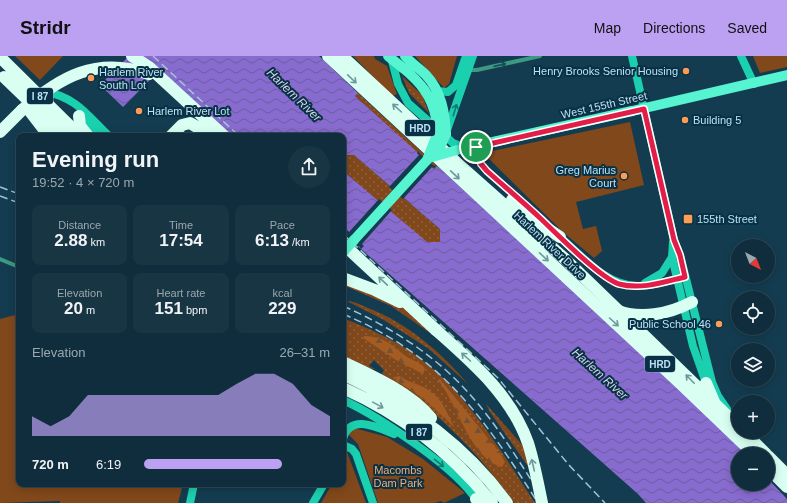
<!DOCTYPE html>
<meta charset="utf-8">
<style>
body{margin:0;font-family:Arial,sans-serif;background:#183543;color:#f1f3f6;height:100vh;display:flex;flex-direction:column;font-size:15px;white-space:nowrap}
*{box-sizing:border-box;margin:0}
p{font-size:13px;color:#9ba8af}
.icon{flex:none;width:22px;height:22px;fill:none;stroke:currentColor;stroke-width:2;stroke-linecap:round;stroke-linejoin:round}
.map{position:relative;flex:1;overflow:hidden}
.drawer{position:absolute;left:16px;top:77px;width:330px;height:354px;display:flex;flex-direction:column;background:#0f2d3c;border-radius:8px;box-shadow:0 2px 10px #0003,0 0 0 1px #2f4956}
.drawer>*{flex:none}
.needle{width:26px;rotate:138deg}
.buttons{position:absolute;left:731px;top:183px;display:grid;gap:8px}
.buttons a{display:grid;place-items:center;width:44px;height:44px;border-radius:50%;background:#0f2d3c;box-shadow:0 2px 10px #0003,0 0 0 1px #2f4956;font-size:20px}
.pin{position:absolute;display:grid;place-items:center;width:34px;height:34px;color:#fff;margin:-17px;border:2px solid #fff;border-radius:50%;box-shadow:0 1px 4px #0007}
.round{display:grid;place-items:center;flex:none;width:42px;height:42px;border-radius:21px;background:#183543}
.headline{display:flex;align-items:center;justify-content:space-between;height:68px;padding:0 16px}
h1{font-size:22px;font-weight:700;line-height:30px}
.figures{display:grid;grid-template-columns:repeat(3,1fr);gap:6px;height:68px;padding:4px 16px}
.figures div{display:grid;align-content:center;border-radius:8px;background:#183543;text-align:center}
.figures b{font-size:17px;font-weight:700}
.figures small{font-size:11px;font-weight:400}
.figures p{font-size:11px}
.chart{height:112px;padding:8px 16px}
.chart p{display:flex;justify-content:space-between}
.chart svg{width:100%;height:72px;margin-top:4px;fill:#bca0f2;opacity:.7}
ul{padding:0 16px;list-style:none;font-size:13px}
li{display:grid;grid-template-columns:64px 48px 1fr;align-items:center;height:30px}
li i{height:10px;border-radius:5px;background:#bca0f2}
header{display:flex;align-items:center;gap:24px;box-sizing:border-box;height:56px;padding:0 20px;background:#bca0f2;color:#111}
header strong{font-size:19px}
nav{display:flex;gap:22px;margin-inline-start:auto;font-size:14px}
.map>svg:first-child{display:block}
.grass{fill:url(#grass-dots)}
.forest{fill:url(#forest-firs)}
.green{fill:#81481b}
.water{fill:url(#water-waves)}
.pier{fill:#143c50}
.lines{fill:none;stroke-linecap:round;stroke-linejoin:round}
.street{stroke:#3d9983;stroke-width:4}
.secondary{stroke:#1bd0ae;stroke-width:8}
.primary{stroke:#56f4d0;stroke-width:10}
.highway{stroke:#d9fff3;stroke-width:12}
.rail{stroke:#a0c4d9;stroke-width:1.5;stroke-dasharray:8 4;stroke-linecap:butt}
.primary-bridge{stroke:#56f4d0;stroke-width:10}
.highway-bridge{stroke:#d9fff3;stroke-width:12}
.oneway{stroke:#185058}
.oneway2{stroke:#70989c}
.oneway3{stroke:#117974}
.route-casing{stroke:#fff;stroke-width:8}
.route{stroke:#e11d48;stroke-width:5}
.poi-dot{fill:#fd9c55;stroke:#083145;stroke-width:1.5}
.labels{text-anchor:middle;stroke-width:4;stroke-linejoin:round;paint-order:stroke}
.shield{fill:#083145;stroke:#87acc0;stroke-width:1}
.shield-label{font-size:10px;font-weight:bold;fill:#bde0f5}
.poi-label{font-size:11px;fill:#bde0f5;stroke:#083145;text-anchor:start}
.street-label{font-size:11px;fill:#bde0f5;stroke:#083145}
.park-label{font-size:11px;fill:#f4ac7b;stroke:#083145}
.water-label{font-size:12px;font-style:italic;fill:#d8d3ec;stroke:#083145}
</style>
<header>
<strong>Stridr</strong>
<nav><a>Map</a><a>Directions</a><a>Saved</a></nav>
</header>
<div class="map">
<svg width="787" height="447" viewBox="0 0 787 447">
<defs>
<pattern id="grass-dots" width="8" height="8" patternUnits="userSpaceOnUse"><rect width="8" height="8" fill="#81481b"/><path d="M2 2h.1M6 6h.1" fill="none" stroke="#91623d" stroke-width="1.8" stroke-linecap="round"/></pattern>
<pattern id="forest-firs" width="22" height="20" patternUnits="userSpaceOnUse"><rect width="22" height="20" fill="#a55c22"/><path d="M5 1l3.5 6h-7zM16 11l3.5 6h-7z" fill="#745134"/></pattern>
<pattern id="water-waves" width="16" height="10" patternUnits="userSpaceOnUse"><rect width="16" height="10" fill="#886bce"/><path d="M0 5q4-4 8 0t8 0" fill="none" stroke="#6c5da0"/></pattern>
</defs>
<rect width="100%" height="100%" fill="#143c50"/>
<!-- grass -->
<path class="grass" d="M 402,20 L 422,39 L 429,57 L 409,37 Z
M 358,37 L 437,110 L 434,113 L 355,40 Z
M 343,99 L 354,99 L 440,173 L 440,186 L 427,187 L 343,115 Z
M 343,225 L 404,251 L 436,281 L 391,250 L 343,229 Z
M 347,245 C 354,245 361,249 368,252 C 407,267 441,296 468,328 L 429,293 L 384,264 Z
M 343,262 C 370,273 398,285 421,303 C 470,341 502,397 535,447 L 514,447 C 478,396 434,352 382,318 L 384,314 L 374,304 L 369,310 L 375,313 L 372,313 L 343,301 Z
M 486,348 L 540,409 L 534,419 L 490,356 Z"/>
<!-- forest -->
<path class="forest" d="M 364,280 C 389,281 391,291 409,302 C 415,305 420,307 425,312 L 423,318 L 396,304 L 363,282 Z
M 399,320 C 409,327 421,328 430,335 C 442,342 448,359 454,371 L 424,343 L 396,324 L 395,321 Z
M 440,323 L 500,397 L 505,406 L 502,411 C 471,404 457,347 438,324 Z"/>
<!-- green -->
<path class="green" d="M 15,0 L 63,0 L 40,24 Z
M 353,0 L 374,0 L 375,3 L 387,10 L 397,38 L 392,40 Z
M 415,0 L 457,0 L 449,28 L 444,32 Z
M 753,0 L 787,0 L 787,11 L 760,17 Z
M 630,66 L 644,129 L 576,146 L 583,173 L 596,170 L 602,195 L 594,202 L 564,177 L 483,97 Z
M 19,258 L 19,428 L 183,428 L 178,447 L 60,447 L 60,445 L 0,447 L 0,263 Z
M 354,372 L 387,381 L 423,403 L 465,437 L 444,447 L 441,445 L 434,447 L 378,447 L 358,388 L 349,379 L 350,375 Z
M 347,396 L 366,447 L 321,447 L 332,428 L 343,428 L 343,397 Z"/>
<!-- water -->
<path class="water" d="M 129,0 L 319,0 L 358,37 L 355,40 L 417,96 L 417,97 L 434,113 L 437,110 L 444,116 L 618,275 L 748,398 L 738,398 L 738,428 L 768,428 L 768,423 L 787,443 L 787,447 L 646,447 L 638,438 L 343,177 L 343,115 L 427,186 L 440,186 L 440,173 L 354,99 L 343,99 L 343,80 L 206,80 L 203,54 L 160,14 L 123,51 L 100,29 Z"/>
<!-- pier -->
<path class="pier" d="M 419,95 L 419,97 L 434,110 L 437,109 L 434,112 L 432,111 L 403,143 L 389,131 L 419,99 L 417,97 Z
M 379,143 L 392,154 L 362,188 L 364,190 L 361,193 L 359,190 L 356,192 L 345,182 L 346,180 L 344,177 L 347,174 L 349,176 Z"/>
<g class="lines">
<!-- street -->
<path class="street" d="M 468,14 L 477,14 L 540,0
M 476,91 C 481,116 499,126 517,142
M 0,203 L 19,211"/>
<!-- secondary -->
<path class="secondary" d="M 632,0 L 674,184 L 680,199 L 712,326 L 718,340 L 727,353
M 741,0 L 754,28 L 751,28
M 391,1 L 398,28 L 408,47 L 453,87 L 466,92
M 44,35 C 77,42 86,58 109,80
M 437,35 L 448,36 L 456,29 L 466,0
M 79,60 L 100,80
M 446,77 L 473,0
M 560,181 C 583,201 607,231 639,230 C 654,229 668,225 682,222
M 673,186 L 672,201 L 693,290 L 706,327 L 711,326
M 645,227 L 662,217 L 672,201
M 343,344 C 378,360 460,414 478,447
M 343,383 C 350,357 377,371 394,378
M 343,389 L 352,393 L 356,398 L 373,447
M 190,447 L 194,428
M 313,447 L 324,428"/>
<!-- primary -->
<path class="primary" d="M 405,0 C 411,7 419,12 426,19 C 441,35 445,56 446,78
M 403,12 C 420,26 432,40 436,62
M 470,91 L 632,55
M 354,184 L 427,104"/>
<!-- highway -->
<path class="highway" d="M 132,0 L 149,11 L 224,80
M 328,0 L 680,327 L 754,398
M 342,0 L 457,107 L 565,203
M 79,60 L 80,70 L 88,80
M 0,76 L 22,54
M 171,80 L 182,69 L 190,67 L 212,80
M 512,144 L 535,164 L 560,181
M 343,188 L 436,274
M 343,222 L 375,234 L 400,246
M 616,254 C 640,264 669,258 692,246
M 343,306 C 371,319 411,337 431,362
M 343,318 C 407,348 465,389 507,447
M 706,327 L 715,348
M 343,332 C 401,358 452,397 492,447
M 750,382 L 766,398
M 768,400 L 787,419
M 768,412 L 787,431
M 476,443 L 479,447"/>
<!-- rail -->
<path class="rail" d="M 153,0 L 239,80
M 0,131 L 19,138
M 0,140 L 19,147
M 343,178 L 498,322 L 568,408 L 605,447
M 343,250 C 393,272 438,301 473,342 C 501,374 523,412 546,447
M 343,258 C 441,299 483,360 538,447"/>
<!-- primary-bridge -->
<path class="primary-bridge" d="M 388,0 L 403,12
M 632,55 L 787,19
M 466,92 L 470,91
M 430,100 L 441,89 L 446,78
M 432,101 L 457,94
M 427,104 L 436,81 L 436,62
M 343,196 L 354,184"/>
<!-- highway-bridge -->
<path class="highway-bridge" d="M 0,1 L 80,80
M 4,21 L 65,80
M 22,54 C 60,21 96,0 149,18
M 29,54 L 49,80
M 565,203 L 738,370
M 436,274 C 473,307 511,339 528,387 C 534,406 538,427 542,447"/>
</g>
<!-- one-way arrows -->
<defs><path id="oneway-shaft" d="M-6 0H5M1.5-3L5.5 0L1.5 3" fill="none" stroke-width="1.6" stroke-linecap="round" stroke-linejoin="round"/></defs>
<use class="oneway" href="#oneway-shaft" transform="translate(500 9) rotate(-13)"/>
<g class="oneway2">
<use href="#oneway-shaft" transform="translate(352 23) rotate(44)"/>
<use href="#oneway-shaft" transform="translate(397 52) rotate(-138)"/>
<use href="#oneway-shaft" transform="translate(455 119) rotate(43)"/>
<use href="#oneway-shaft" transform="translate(544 201) rotate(43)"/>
<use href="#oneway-shaft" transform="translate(383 225) rotate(-137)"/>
<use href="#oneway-shaft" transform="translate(614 266) rotate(42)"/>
<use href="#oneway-shaft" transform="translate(466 301) rotate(-138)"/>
<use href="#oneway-shaft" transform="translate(690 323) rotate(-135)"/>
<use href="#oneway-shaft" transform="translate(378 349) rotate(29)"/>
<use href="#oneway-shaft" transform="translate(533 409) rotate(-103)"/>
</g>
<g class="oneway3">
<use href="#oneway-shaft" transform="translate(455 54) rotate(-73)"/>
<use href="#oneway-shaft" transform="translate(439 407) rotate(39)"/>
</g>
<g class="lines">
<!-- route casing -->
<g class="route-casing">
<path id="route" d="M 644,53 L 674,184 L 680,199 L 685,221 C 664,226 641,234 619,228 C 599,221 557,178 540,162 C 523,146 505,131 487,115 L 481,108 L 476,91 Z"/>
</g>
<!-- route -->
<use href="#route" class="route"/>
</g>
<!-- markers -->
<g class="poi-dot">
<circle cx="686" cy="15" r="4"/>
<circle cx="91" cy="22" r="4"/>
<circle cx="139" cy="55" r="4"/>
<circle cx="685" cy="64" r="4"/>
<circle cx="624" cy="120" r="4"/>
<rect x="683" y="158" width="10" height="10" rx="2"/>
<circle cx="719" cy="268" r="4"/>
</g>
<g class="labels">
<!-- shield labels -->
<g class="shield">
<rect x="27" y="32" width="26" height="16" rx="3"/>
<rect x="405" y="64" width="30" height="16" rx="3"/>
<rect x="645" y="300" width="30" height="16" rx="3"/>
<rect x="406" y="368" width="26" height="16" rx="3"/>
</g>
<g class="shield-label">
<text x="40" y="44">I 87</text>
<text x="420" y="76">HRD</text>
<text x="660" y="312">HRD</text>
<text x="419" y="380">I 87</text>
</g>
<!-- poi labels -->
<g class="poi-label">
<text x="678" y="19" text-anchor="end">Henry Brooks Senior Housing</text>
<text x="99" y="20">Harlem River<tspan x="99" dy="13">South Lot</tspan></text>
<text x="147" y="59">Harlem River Lot</text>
<text x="693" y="68">Building 5</text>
<text x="616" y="118" text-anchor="end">Greg Marius<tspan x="616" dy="13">Court</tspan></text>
<text x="697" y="167">155th Street</text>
<text x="711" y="272" text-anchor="end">Public School 46</text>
</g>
<!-- street labels -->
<g class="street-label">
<text transform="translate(604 49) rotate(-13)" y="4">West 155th Street</text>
<text transform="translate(550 189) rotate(43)" y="4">Harlem River Drive</text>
</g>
<!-- park labels -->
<g class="park-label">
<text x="398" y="418">Macombs<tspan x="398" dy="13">Dam Park</tspan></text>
</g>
<!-- water labels -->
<g class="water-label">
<text transform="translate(294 39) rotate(44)" y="4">Harlem River</text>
<text transform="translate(600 318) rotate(42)" y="4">Harlem River</text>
</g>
</g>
</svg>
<div class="buttons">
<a><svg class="needle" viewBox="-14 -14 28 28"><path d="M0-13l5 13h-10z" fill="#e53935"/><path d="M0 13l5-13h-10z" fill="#9ba8af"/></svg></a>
<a><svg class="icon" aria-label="locate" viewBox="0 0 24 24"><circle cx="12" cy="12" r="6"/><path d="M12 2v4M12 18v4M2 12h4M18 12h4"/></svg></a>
<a><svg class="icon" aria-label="layers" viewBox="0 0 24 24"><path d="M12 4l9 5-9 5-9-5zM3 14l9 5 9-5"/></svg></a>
<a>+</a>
<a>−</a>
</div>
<div class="pin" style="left:476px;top:91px;background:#1e9e55"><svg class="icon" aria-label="arrive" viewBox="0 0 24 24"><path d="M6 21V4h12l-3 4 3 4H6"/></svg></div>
<section class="drawer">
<div class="headline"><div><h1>Evening run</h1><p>19:52 · 4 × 720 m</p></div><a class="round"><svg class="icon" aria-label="share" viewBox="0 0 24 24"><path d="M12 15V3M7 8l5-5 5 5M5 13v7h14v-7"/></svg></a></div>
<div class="figures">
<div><p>Distance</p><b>2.88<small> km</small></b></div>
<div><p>Time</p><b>17:54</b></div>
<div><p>Pace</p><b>6:13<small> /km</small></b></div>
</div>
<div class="figures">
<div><p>Elevation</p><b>20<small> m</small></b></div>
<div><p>Heart rate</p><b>151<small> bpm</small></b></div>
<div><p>kcal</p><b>229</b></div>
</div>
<div class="chart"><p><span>Elevation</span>26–31 m</p>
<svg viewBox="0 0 160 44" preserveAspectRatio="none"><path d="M0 44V32L10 38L20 32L30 19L40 19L50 19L60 19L70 19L80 19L90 19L100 19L110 12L120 6L130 6L140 12L150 25L160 32V44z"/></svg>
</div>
<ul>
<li><b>720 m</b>6:19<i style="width:74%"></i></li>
</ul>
</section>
</div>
